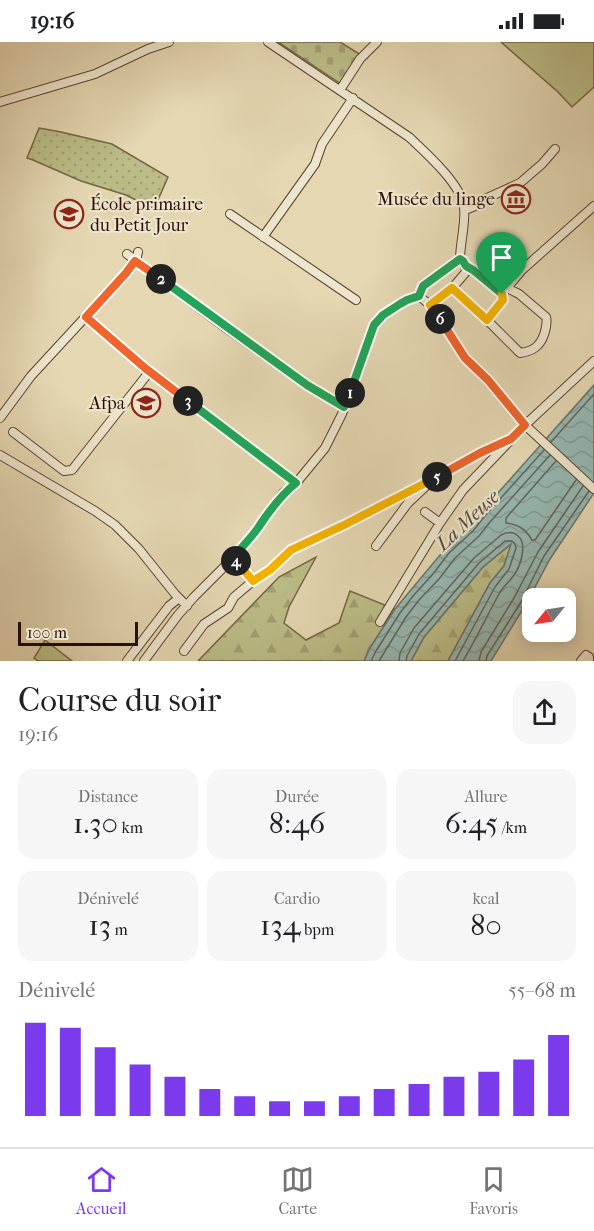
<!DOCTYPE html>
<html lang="fr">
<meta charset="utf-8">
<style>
body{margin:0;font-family:"IM FELL French Canon",serif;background:#f6f6f6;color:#202124;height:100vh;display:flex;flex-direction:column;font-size:22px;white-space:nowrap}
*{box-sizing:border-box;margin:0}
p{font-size:20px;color:#757577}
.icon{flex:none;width:33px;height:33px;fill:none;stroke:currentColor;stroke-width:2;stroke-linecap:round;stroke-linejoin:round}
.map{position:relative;height:619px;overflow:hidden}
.side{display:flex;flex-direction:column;background:#fff;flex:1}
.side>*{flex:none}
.needle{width:39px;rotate:240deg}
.buttons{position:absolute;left:522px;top:546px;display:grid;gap:12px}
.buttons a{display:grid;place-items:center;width:54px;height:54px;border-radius:12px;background:#fff;box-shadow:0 3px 15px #0003;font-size:30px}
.scale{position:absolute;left:18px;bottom:15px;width:120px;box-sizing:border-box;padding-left:6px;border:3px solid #2d0f00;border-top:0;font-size:16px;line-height:21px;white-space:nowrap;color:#2d0f00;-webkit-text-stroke:4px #ede5cd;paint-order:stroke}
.pin{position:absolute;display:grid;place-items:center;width:51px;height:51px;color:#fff;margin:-62px -26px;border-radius:50% 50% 50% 0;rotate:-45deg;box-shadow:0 0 6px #0007}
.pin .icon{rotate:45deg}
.km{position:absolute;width:30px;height:30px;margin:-15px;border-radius:50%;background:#222;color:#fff;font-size:16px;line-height:30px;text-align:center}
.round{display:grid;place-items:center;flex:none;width:63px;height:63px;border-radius:18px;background:#f6f6f6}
.head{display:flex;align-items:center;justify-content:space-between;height:102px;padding:0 18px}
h1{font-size:33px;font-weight:600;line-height:45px}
.metrics{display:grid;grid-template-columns:repeat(3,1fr);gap:9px;height:102px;padding:6px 18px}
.metrics div{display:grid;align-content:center;border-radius:15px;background:#f6f6f6;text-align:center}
.metrics b{font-size:30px;font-weight:600}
.metrics small{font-size:16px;font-weight:400}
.metrics p{font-size:16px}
.chart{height:168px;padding:12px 18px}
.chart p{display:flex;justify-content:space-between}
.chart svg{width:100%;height:108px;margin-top:6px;stroke:#7c3aed;stroke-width:6}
.status{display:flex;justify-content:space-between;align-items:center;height:42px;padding:0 30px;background:#fff;direction:ltr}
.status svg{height:16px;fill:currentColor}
.tab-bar{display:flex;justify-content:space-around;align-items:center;height:84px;border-top:2px solid #e0e0e0;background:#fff;font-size:16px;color:#757577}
.tab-bar a{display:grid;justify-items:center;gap:3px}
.tab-bar .on{color:#7c3aed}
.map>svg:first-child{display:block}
.grass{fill:#bbbc87;stroke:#746644;stroke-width:1.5}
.forest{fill:url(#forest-firs);stroke:#746644;stroke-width:1.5}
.cemetery{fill:url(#cemetery-stones);stroke:#746644;stroke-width:1.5}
.garden{fill:url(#garden-dots);stroke:#746644;stroke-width:1.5}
.water{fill:url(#water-waves);stroke:#6c746b;stroke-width:1.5}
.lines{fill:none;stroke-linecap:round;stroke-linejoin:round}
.shore{stroke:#626459;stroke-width:1.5}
.minor-casing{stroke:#5b412c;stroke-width:10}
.minor{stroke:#ede5cd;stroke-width:8}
.split-1-casing{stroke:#fff;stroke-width:12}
.split-2-casing{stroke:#fff;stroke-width:12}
.split-3-casing{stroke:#fff;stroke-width:12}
.split-4-casing{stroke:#fff;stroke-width:12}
.split-5-casing{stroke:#fff;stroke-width:12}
.split-6-casing{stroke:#fff;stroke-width:12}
.split-7-casing{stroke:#fff;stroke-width:12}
.split-1{stroke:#22a559;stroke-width:8}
.split-2{stroke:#22a559;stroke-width:8}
.split-3{stroke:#f0652b;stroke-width:8}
.split-4{stroke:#22a559;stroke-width:8}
.split-5{stroke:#f5b400;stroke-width:8}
.split-6{stroke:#f0652b;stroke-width:8}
.split-7{stroke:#f5b400;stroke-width:8}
.labels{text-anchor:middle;stroke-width:4.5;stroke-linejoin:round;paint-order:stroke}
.poi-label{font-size:18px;fill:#2d0f00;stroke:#ede5cd;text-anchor:end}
.water-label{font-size:20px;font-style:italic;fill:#524a3e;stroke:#ede5cd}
</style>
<div class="status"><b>19:16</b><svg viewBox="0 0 49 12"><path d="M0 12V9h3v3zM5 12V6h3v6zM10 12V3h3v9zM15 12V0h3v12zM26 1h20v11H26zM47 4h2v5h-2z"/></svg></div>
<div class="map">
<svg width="594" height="619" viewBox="0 0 594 619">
<defs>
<pattern id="forest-firs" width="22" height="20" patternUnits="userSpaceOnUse" patternTransform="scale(1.5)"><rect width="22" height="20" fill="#bbbc87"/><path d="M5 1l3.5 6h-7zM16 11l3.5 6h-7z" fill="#a1a073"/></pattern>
<pattern id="cemetery-stones" width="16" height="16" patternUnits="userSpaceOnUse" patternTransform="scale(1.5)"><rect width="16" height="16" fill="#bbbc87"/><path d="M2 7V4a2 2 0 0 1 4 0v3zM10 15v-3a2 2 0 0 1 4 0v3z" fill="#a1a073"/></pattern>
<pattern id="garden-dots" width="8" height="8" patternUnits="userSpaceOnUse" patternTransform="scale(1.5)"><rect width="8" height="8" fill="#bbbc87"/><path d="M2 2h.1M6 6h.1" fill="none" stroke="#a1a073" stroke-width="1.8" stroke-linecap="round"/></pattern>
<pattern id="water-waves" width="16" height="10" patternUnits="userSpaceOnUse" patternTransform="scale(1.5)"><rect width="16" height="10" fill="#96b8b2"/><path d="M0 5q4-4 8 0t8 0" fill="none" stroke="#829d97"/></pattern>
</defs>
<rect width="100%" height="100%" fill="#e4d7b2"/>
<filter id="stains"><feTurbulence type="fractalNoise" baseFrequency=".00333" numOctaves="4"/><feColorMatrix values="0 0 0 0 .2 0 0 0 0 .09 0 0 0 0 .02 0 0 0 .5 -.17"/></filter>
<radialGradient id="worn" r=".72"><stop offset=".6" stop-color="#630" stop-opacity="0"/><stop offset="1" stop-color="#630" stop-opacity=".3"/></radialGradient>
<!-- grass -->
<path class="grass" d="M 501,0 L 594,0 L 594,45 L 572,65 L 558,50 Z
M 45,598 L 72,619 L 38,619 L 34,616 Z"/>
<!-- forest -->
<path class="forest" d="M 512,501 L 504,524 L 490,541 L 448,619 L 411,619 L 424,595 L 483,525 Z
M 316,515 L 289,565 L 284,581 L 306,598 L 339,581 L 350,549 L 395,567 L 370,606 L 364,619 L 198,619 L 279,535 Z"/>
<!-- cemetery -->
<path class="cemetery" d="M 278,0 L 340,0 L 361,13 L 341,42 Z"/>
<!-- garden -->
<path class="garden" d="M 39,86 L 61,90 L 112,102 L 168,135 L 154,167 L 126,153 L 81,139 L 33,118 L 27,116 Z"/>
<!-- water -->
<path class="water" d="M 594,343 L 594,451 L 550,517 L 526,562 L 491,619 L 448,619 L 490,541 L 504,524 L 511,502 L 483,525 L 424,595 L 411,619 L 364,619 L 370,606 L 395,567 L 445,507 L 469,485 L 480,471 Z"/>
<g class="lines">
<!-- shore -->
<path class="shore" d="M 551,400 L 594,352
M 556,419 L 506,476 L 506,481 C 518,483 525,486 532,498 L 535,498 L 576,438
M 371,619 L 376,609 L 400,571 L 413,554 L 433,532 L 449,511 L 473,489 L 484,475 L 544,408
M 379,619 L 406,575 L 419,558 L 439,537 L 455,516 L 479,494 L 490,480 L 550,413
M 399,619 L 400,611 L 414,586 L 474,516 L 501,493 C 507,490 513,489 518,494 C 528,502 520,525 514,533 C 509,540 503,545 499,552 C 487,574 476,597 463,619
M 406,619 L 407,614 L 419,592 L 479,521 L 505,499 L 512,499 L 515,502 L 516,506 L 509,527 L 495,545 L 455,619
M 479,619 L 481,610 L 514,556 L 538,510 L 583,444
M 486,619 L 487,614 L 521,560 L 544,514 L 589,449"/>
<!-- minor casing -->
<g class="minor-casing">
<path id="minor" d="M 268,0 L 409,95 C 426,111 461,142 464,165 C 466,180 460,202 460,217
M 340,48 L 360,17 L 377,0
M 0,60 L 95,32 L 148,7 L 169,0
M 465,168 L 475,164 L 485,157 L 520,141 L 542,122 L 555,107
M 230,172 L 356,258
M 263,195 L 315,122 L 322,102 L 353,56
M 127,212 L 226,286 L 307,343 L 344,365
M 452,246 L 487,278 L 503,258 L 502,252 L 473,228 L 466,224
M 502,252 L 522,228 L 594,164
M 419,254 L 423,244 L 460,217
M 430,263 L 454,244 L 466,230 L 465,222
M 85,275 L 145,326 L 296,441
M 487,278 L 520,311 C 527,310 534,308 538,303 C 544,297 548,282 546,275 L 519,252 L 507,246
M 0,376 L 31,334 L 126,231 L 136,219 L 138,210
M 13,390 L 64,429 L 72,428 L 150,329
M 0,413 L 95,469 L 115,483 L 139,507 L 175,552 L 187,564
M 425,470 L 440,481
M 376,504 L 408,461 L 425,445
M 233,516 L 253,539 L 270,528 L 291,508 L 346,482 L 430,439 L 480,411 L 507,399
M 380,580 L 440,481 L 463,448 L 525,383 L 594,319
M 184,609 L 204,582 L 228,566 L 234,555 L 253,539
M 127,619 L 169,564 L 179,556
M 144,619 L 178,573 L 194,555 L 233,516 L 257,487 L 263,478 L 283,451 L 297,440 L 325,406 L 342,372 L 374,283 C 387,269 401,259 419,254 L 430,263 L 465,316 L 487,338 L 514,371 L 525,383 L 594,447
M 581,619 L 586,613 L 589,615 L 589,619"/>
</g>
<!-- minor -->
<use href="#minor" class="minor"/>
</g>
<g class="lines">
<!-- split-1 casing -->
<g class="split-1-casing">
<path id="split-1" d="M 350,351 L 374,283 L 383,273 L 400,262 L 407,258 L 419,254 L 423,244 L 460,217 L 463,219 L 466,224 L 473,228 L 502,252"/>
</g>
<!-- split-2 casing -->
<g class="split-2-casing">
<path id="split-2" d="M 161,237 L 307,343 L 344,365 L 350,351"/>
</g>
<!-- split-3 casing -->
<g class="split-3-casing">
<path id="split-3" d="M 161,237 L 135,219 L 126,231 L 86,275 L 145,326 L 188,359"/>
</g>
<!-- split-4 casing -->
<g class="split-4-casing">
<path id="split-4" d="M 188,359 L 296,441 C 280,454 269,469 258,486 C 250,497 241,506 233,516 L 236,519"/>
</g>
<!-- split-5 casing -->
<g class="split-5-casing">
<path id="split-5" d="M 236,519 L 253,539 L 270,528 L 291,508 L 346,482 L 437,435"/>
</g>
<!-- split-6 casing -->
<g class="split-6-casing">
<path id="split-6" d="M 437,435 L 480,411 L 511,397 L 525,383 L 488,338 L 465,316 L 440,277"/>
</g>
<!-- split-7 casing -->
<g class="split-7-casing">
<path id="split-7" d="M 440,277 L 430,263 L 452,246 L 487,278 L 503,258 L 502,252"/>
</g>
<!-- split-1 -->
<use href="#split-1" class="split-1"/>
<!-- split-2 -->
<use href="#split-2" class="split-2"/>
<!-- split-3 -->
<use href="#split-3" class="split-3"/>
<!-- split-4 -->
<use href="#split-4" class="split-4"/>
<!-- split-5 -->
<use href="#split-5" class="split-5"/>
<!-- split-6 -->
<use href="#split-6" class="split-6"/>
<!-- split-7 -->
<use href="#split-7" class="split-7"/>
</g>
<!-- icons -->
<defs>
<g id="museum-ring" transform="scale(1.5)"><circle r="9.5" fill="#ede5cd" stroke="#8f2418" stroke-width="1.5"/><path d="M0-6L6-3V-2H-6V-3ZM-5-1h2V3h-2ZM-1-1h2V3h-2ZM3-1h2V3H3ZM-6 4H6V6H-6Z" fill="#8f2418"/></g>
<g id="school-ring" transform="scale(1.5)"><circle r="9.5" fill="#ede5cd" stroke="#8f2418" stroke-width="1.5"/><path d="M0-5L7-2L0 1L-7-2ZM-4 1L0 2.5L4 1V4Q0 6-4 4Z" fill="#8f2418"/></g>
<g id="university-ring" transform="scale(1.5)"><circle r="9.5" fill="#ede5cd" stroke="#8f2418" stroke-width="1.5"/><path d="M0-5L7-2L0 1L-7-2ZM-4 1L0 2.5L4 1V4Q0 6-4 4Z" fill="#8f2418"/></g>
</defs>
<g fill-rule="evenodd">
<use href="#museum-ring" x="516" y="157"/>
<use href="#school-ring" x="69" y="172"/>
<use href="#university-ring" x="146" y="361"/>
</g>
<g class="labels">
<!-- poi labels -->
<g class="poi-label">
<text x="495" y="163">Musée du linge</text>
<text x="90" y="168" text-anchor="start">École primaire<tspan x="90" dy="21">du Petit Jour</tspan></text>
<text x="125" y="367">Afpa</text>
</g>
<!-- water labels -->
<g class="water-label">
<text transform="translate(467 478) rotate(-43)" y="7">La Meuse</text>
</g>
</g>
<rect width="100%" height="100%" filter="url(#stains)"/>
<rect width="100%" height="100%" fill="url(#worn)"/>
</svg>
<div class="buttons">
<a><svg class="needle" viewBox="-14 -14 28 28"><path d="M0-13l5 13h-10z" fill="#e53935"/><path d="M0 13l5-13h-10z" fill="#757577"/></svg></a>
</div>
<div class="scale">100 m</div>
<div class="pin" style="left:502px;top:252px;background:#1e9e55"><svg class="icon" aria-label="arrive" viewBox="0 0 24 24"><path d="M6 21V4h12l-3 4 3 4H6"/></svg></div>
<b class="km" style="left:350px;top:351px">1</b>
<b class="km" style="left:161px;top:237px">2</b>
<b class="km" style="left:188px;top:359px">3</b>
<b class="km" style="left:236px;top:519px">4</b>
<b class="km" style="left:437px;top:435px">5</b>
<b class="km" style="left:440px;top:277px">6</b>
</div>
<section class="side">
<div class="head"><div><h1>Course du soir</h1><p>19:16</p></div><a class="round"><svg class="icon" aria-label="share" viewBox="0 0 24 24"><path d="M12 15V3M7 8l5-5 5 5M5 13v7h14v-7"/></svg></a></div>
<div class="metrics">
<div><p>Distance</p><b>1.30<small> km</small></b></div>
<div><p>Durée</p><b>8:46</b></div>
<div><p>Allure</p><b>6:45<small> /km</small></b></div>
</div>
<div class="metrics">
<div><p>Dénivelé</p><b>13<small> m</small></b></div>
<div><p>Cardio</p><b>134<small> bpm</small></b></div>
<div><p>kcal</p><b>80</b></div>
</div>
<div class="chart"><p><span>Dénivelé</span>55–68 m</p>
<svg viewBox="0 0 160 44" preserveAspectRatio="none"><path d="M5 44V6M15 44V8M25 44V16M35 44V23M45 44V28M55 44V33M65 44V36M75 44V38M85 44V38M95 44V36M105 44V33M115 44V31M125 44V28M135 44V26M145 44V21M155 44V11"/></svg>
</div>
</section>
<nav class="tab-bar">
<a class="on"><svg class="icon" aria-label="home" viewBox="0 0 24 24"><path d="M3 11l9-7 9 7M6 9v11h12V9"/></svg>Accueil</a>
<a><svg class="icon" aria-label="map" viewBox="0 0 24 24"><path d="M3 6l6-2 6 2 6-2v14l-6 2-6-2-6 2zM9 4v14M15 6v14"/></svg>Carte</a>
<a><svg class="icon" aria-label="saved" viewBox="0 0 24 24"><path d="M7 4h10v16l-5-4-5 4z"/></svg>Favoris</a>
</nav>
